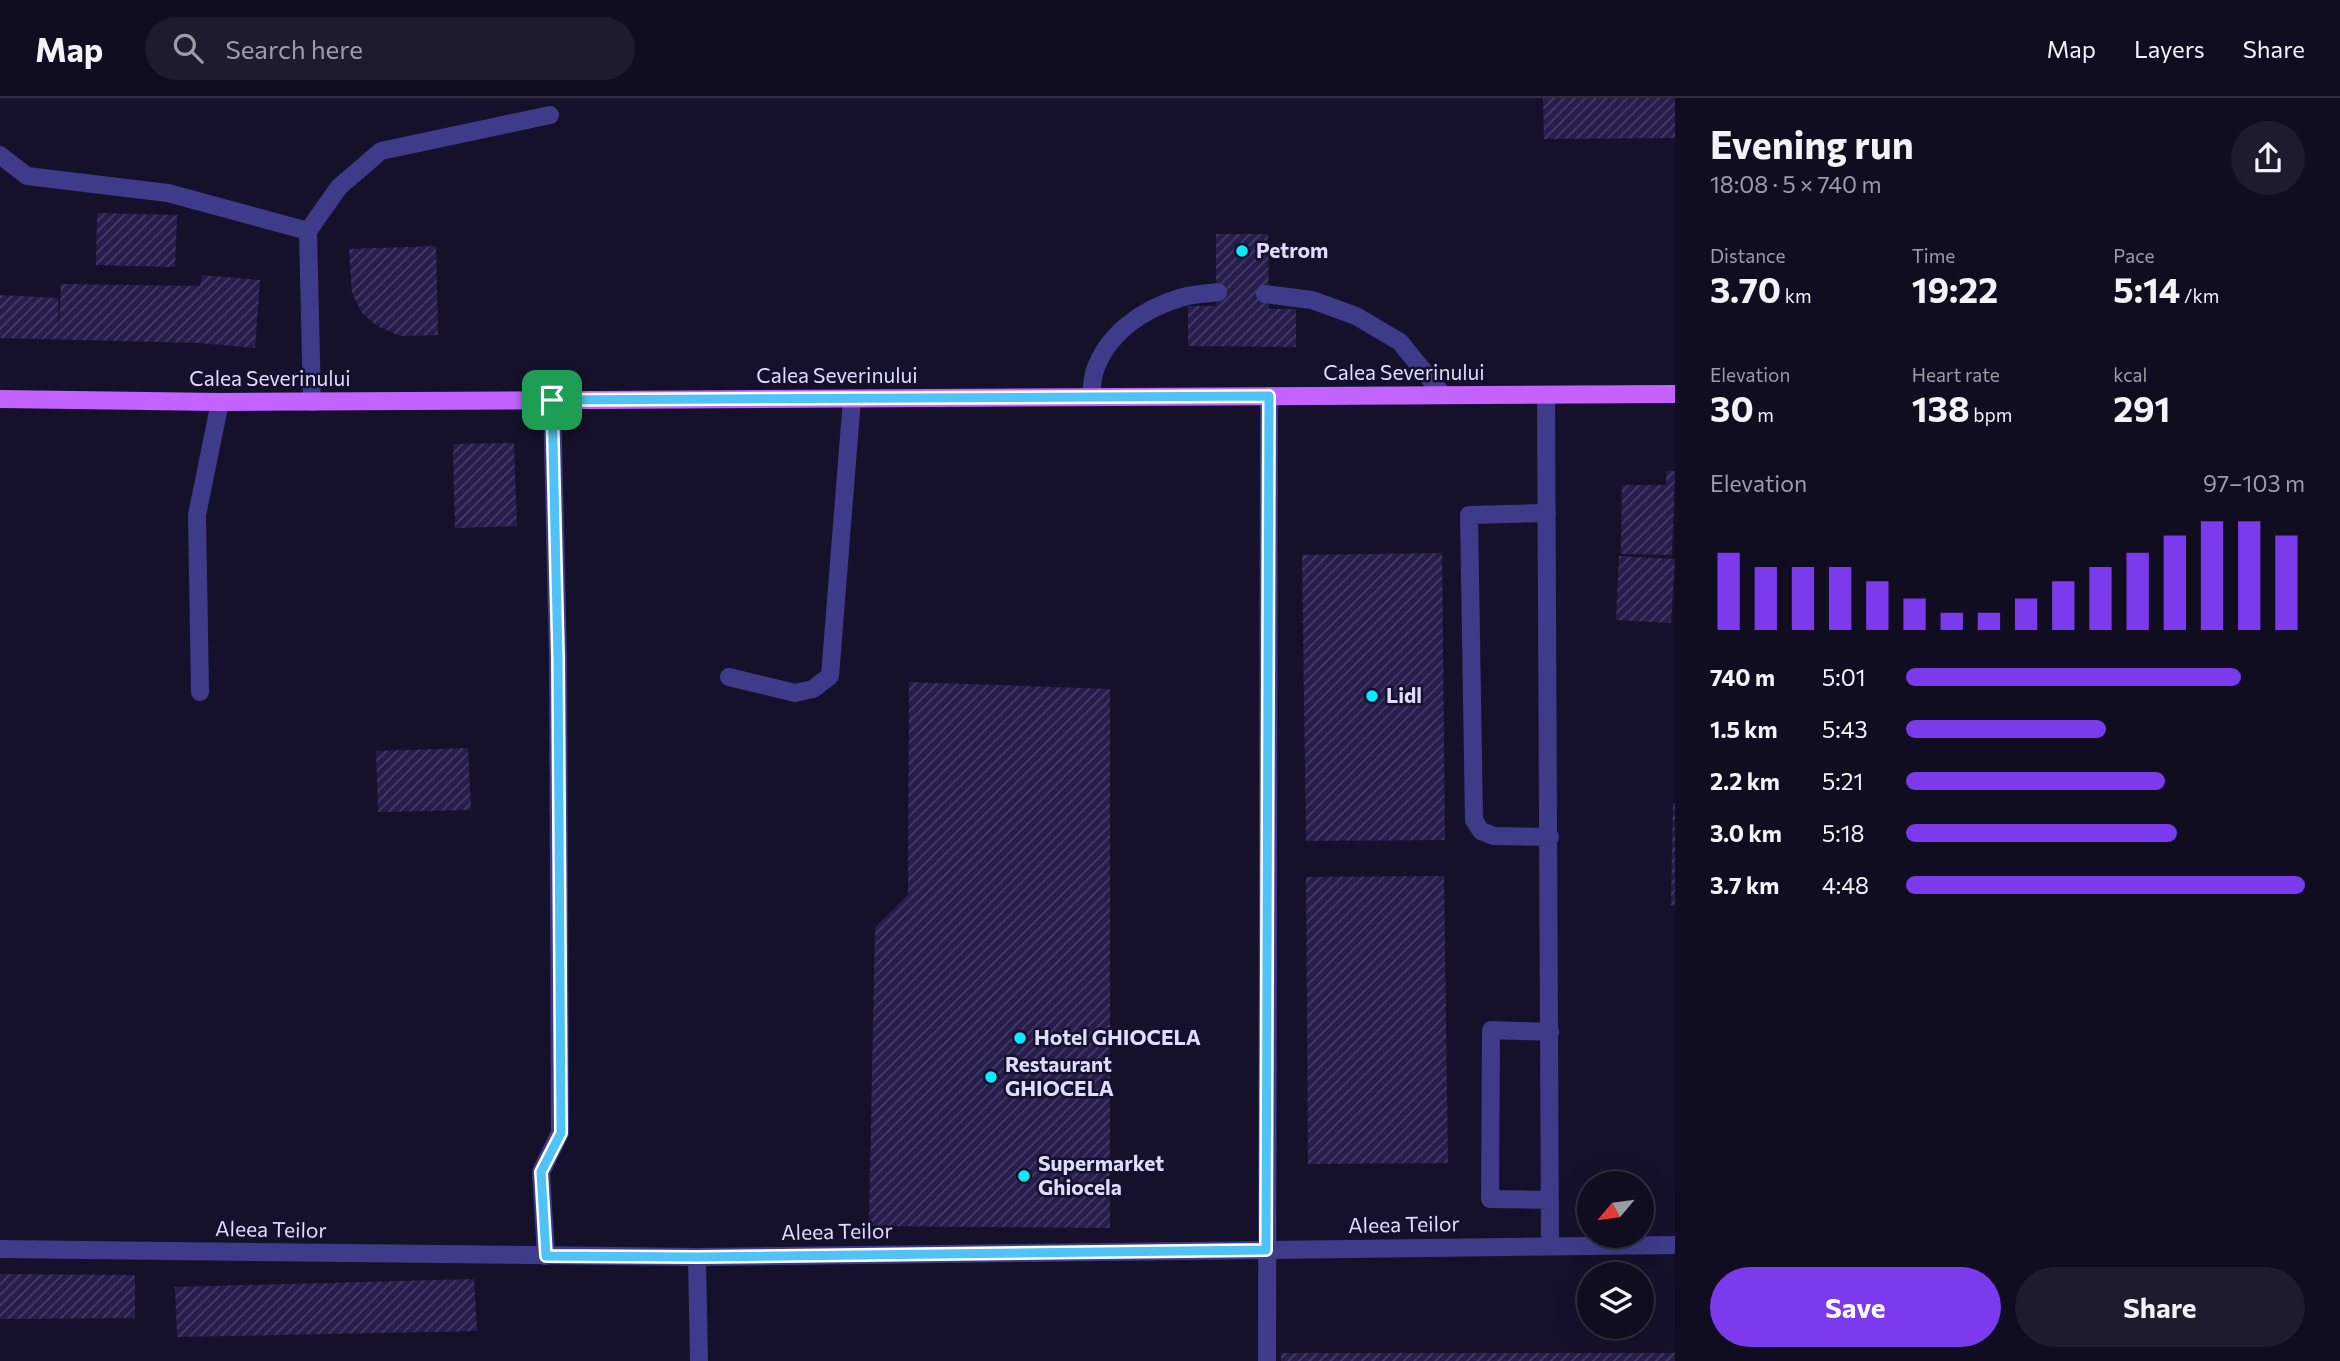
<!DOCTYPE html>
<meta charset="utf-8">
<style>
body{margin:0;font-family:Commissioner,sans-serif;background:#1e1b2d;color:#f1f3f6;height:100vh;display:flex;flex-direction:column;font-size:26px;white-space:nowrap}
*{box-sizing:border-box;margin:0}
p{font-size:23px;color:#9c9ca5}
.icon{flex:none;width:38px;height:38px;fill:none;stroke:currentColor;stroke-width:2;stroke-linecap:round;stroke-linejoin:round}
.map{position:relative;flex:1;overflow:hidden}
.panel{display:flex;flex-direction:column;background:#100d20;width:665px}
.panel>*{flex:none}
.needle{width:46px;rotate:241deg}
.buttons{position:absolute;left:1577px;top:1073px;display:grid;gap:14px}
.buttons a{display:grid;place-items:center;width:77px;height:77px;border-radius:50%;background:#100d20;box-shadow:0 7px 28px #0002,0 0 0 2px #302d3e;font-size:35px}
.pin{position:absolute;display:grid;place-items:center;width:60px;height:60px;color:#fff;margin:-30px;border-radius:14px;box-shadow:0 4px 10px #0006}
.round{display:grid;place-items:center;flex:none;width:74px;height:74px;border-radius:37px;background:#1e1b2d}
.headline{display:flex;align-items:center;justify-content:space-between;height:119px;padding:0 35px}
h1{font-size:38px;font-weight:700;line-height:52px}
.stats{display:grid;grid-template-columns:repeat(3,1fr);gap:10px;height:119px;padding:7px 35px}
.stats div{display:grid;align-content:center}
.stats b{font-size:35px;font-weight:700}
.stats small{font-size:19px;font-weight:400}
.stats p{font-size:19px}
.chart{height:196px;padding:14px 35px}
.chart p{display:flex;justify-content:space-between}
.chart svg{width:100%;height:126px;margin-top:7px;stroke:#7c3aed;stroke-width:6}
.button{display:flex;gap:14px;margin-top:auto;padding:14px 35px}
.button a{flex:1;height:80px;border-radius:42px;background:#7c3aed;color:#fff;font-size:28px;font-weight:700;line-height:80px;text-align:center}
.button a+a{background:#1e1b2d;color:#f1f3f6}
ul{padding:0 35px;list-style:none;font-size:23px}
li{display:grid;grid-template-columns:112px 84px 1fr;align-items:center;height:52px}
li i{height:18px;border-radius:9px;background:#7c3aed}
header{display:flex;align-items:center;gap:42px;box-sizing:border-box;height:98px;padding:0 35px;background:#100d20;border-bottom:2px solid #302d3e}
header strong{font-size:33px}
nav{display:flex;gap:38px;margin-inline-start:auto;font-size:24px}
.search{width:490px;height:63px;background:#1e1b2d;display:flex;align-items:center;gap:18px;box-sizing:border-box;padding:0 24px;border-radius:38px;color:#9c9ca5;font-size:26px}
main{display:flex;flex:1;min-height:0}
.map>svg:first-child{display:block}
.building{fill:url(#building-hatch)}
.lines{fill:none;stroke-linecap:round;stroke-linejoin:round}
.service{stroke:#3e3c8a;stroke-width:18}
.minor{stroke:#3e3c8a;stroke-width:18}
.primary{stroke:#c263ff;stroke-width:18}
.route-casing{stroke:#fff;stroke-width:14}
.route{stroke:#4fc3f7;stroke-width:9}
.poi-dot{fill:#08ebfe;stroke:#15112b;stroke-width:2.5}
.labels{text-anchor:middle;stroke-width:5;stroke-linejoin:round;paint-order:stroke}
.poi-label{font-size:21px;font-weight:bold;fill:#dfdcff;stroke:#15112b;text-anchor:start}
.street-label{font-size:21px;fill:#dfdcff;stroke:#15112b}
</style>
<header>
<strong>Map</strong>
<div class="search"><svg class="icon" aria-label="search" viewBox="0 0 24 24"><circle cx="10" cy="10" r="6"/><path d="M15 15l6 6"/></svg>Search here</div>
<nav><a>Map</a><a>Layers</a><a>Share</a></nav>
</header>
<main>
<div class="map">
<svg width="1675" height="1263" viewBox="0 0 1675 1263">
<defs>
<pattern id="building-hatch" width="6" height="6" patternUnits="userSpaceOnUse" patternTransform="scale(1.75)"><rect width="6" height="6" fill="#261d4c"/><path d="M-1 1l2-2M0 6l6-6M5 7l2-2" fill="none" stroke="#453d67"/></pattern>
</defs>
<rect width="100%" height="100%" fill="#15112b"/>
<!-- building -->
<path class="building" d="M 1543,0 L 1675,0 L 1675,40 L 1544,41 Z
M 97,115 L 177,117 L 175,169 L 96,167 Z
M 1216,136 L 1268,136 L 1269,211 L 1296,211 L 1296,249 L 1188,248 L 1188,208 L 1216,208 Z
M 436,148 L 438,237 L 400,238 L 377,228 L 362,215 L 352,195 L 349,151 Z
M 202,177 L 260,182 L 255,250 L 200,245 L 0,240 L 0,197 L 58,200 L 59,232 L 61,186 L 200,188 Z
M 514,345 L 517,428 L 455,430 L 453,346 Z
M 1666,373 L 1675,373 L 1672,457 L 1621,456 L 1622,387 L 1666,387 Z
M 1442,455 L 1445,742 L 1306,743 L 1302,457 Z
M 1619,458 L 1675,461 L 1671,525 L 1616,522 Z
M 909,584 L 1110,591 L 1110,1130 L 869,1128 L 875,829 L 908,797 Z
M 468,650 L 471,712 L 378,714 L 376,653 Z
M 1673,705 L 1675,705 L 1675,808 L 1671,807 Z
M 1444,778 L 1448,1065 L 1308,1066 L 1306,779 Z
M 0,1176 L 135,1177 L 135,1220 L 0,1221 Z
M 474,1181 L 477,1233 L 177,1239 L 175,1189 Z
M 1281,1255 L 1675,1255 L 1675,1263 L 1281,1263 Z"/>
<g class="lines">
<!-- service -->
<path class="service" d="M 0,57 L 27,78 L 168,95 L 308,133
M 1265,196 L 1312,202 L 1356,218 L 1400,244 L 1443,297
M 1546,297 L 1550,1148
M 1091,299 C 1092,291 1092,280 1095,272 C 1108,235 1143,211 1180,200 C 1191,196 1205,196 1218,194
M 312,304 L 308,133 L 339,89 L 381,53 L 550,17
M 1547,415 L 1469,417 L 1474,722 L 1481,733 L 1494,738 L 1550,739
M 729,579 L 795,595 L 813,591 L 830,578 L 852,301
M 200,594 L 197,417 L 220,304
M 1550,934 L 1491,932 L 1490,1101 L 1550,1102
M 546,1158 L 541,1074 L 560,1035 L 558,559 L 552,302"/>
<!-- minor -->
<path class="minor" d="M 0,1151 L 697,1159 L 1675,1147
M 697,1159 L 699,1263
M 1267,1263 L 1269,298"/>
<!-- primary -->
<path class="primary" d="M 0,301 L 220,304 L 1675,296"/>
</g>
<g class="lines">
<!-- route casing -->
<g class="route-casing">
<path id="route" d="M 1269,298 L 1266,1152 L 697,1159 L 546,1158 L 541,1074 L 561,1035 L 558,559 L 552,302 Z"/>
</g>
<!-- route -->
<use href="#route" class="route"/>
</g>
<!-- markers -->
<g class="poi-dot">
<circle cx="1242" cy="153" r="7"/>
<circle cx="1372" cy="598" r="7"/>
<circle cx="1020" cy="940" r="7"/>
<circle cx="991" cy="979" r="7"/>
<circle cx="1024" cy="1078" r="7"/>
</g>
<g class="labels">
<!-- poi labels -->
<g class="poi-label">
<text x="1256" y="160">Petrom</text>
<text x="1386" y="605">Lidl</text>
<text x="1034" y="947">Hotel GHIOCELA</text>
<text x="1005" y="974">Restaurant<tspan x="1005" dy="24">GHIOCELA</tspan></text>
<text x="1038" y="1073">Supermarket<tspan x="1038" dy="24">Ghiocela</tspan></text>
</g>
<!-- street labels -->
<g class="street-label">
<text x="1404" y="282">Calea Severinului</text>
<text x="837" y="285">Calea Severinului</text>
<text x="270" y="288">Calea Severinului</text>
<text transform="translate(1404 1127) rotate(-1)" y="7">Aleea Teilor</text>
<text transform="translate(271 1132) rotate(1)" y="7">Aleea Teilor</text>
<text transform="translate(837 1134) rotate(-1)" y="7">Aleea Teilor</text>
</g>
</g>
</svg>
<div class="buttons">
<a><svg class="needle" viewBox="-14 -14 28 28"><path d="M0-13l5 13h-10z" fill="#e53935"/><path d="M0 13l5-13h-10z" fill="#9c9ca5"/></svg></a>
<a><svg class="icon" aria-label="layers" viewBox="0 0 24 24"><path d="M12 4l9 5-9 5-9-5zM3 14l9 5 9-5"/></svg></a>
</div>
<div class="pin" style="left:552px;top:302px;background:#1e9e55"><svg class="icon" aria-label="arrive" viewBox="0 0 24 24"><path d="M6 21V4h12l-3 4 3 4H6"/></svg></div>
</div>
<section class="panel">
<div class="headline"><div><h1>Evening run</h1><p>18:08 · 5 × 740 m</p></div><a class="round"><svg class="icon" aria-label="share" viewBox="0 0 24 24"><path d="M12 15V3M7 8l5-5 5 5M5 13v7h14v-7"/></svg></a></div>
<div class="stats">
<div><p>Distance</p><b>3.70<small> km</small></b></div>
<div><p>Time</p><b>19:22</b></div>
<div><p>Pace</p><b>5:14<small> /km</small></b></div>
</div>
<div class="stats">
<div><p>Elevation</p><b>30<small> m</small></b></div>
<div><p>Heart rate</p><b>138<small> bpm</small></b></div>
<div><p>kcal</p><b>291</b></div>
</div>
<div class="chart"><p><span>Elevation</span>97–103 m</p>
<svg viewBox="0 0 160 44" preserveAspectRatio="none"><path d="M5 44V17M15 44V22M25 44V22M35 44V22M45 44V27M55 44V33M65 44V38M75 44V38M85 44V33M95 44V27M105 44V22M115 44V17M125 44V11M135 44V6M145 44V6M155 44V11"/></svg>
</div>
<ul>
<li><b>740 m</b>5:01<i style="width:84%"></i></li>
<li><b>1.5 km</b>5:43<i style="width:50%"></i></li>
<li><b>2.2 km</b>5:21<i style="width:65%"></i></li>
<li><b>3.0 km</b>5:18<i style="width:68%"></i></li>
<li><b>3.7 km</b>4:48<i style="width:100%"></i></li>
</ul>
<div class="button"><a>Save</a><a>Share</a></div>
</section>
</main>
